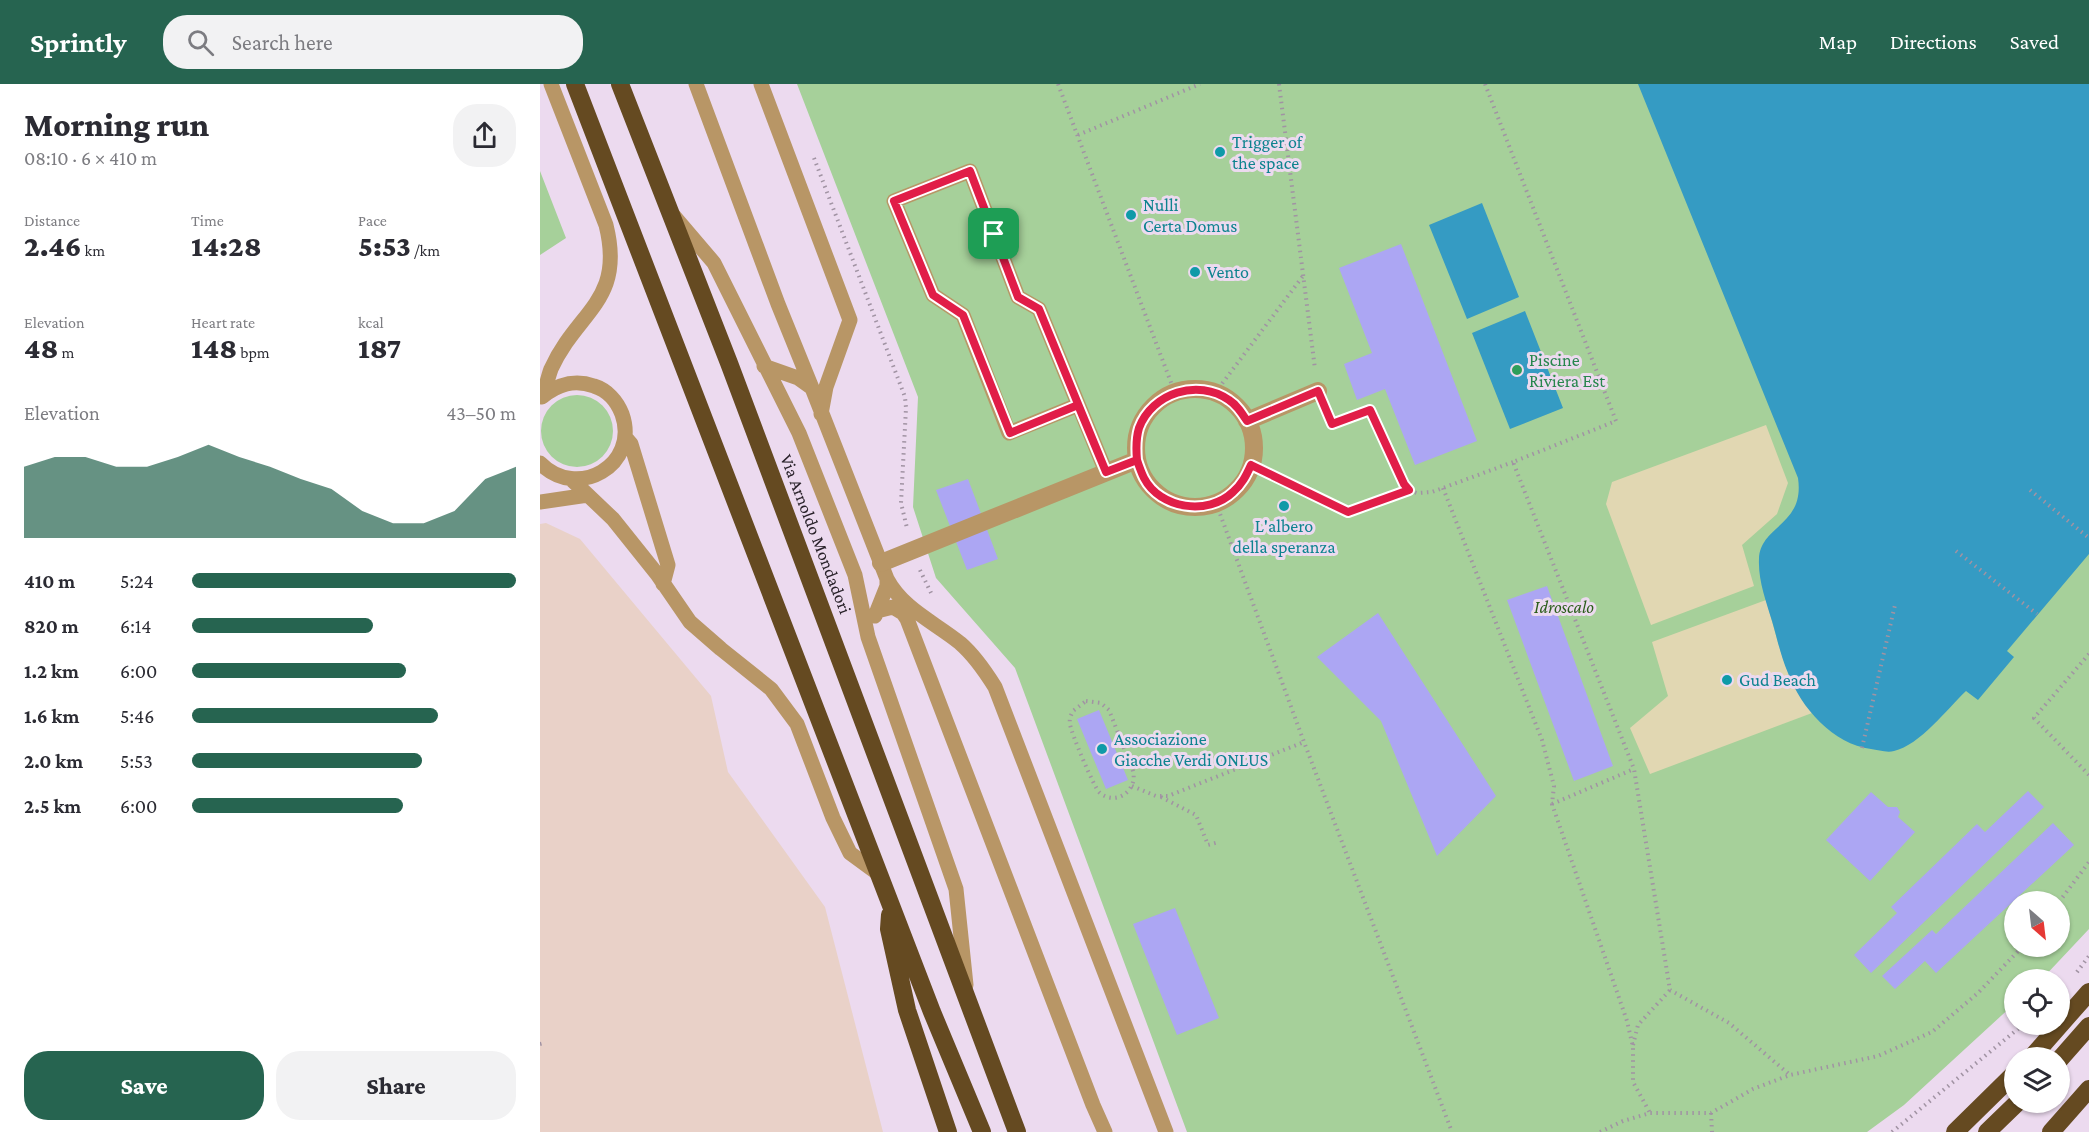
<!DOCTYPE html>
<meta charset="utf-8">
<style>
body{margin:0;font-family:"Crimson Pro",serif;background:#f2f2f3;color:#2b2b33;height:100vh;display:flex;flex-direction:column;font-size:22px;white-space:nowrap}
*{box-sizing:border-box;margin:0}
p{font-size:20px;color:#7c7c81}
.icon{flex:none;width:33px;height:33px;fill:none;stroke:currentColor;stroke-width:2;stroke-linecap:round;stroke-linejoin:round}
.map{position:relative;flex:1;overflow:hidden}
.panel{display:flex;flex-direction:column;background:#fff;width:540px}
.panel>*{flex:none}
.needle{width:39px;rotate:152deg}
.controls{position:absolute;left:1464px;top:807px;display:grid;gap:12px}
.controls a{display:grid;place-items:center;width:66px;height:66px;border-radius:50%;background:#fff;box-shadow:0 2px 4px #0004;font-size:30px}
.pin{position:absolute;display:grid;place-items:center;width:51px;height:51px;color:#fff;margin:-26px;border-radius:12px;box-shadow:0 3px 9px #0006}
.round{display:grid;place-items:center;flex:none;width:63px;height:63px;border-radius:24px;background:#f2f2f3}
.head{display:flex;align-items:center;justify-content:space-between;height:102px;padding:0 24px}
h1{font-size:33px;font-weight:800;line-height:45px}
.stats{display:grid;grid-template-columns:repeat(3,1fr);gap:9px;height:102px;padding:6px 24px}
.stats div{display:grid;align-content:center}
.stats b{font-size:30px;font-weight:800}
.stats small{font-size:16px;font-weight:400}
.stats p{font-size:16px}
.chart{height:168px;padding:12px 24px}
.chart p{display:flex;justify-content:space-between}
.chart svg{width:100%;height:108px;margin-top:6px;fill:#266450;opacity:.7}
.button{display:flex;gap:12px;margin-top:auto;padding:12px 24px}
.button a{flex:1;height:69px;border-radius:24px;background:#266450;color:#fff;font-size:24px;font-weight:800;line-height:69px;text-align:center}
.button a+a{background:#f2f2f3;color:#2b2b33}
ul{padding:0 24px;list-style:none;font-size:20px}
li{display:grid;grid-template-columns:96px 72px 1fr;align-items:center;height:45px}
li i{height:15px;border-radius:8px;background:#266450}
header{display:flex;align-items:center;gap:36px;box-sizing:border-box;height:84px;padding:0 30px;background:#266450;color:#fff}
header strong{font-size:28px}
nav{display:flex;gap:33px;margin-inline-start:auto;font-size:21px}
.search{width:420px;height:54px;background:#f2f2f3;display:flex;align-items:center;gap:15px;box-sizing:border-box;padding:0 21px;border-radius:24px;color:#7c7c81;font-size:22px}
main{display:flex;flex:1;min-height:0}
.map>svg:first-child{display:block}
.commercial{fill:#e9d1c8}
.green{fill:#a6d09a;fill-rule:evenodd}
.sand{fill:#e1d7b2}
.water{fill:#359bc3}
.building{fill:#aca6f3}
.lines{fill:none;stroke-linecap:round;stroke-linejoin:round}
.path{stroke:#a193a3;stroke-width:4;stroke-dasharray:1.5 4.5;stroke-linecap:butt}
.lane{stroke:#b89666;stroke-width:15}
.street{stroke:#b89666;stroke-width:18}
.highway{stroke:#654a21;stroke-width:18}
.route-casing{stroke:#fff;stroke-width:12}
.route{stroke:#e11d48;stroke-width:8}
.culture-dot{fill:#0f9aa8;stroke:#ecdaef;stroke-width:2}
.leisure-dot{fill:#2e9e5b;stroke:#ecdaef;stroke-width:2}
.labels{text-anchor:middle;stroke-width:6;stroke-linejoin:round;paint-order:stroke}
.culture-label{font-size:18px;fill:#0d838f;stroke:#ecdaef;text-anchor:start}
.leisure-label{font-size:18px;fill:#27864d;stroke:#ecdaef;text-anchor:start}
.street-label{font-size:18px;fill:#29222a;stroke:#ecdaef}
.park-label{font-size:18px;font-style:italic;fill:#2b5d1a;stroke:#ecdaef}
</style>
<header>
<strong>Sprintly</strong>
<div class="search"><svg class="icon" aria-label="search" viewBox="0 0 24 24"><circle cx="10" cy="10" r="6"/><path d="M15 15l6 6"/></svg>Search here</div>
<nav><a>Map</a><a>Directions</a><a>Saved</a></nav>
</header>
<main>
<section class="panel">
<div class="head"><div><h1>Morning run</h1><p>08:10 · 6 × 410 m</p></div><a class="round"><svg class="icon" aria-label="share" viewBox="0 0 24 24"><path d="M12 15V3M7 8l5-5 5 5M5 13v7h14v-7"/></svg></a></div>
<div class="stats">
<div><p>Distance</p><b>2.46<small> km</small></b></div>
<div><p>Time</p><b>14:28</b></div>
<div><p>Pace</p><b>5:53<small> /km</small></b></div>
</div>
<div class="stats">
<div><p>Elevation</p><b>48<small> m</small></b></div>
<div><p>Heart rate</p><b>148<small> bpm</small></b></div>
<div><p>kcal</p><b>187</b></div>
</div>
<div class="chart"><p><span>Elevation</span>43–50 m</p>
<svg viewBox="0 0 160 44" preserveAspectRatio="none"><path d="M0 44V15L10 11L20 11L30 15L40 15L50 11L60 6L70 11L80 15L90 20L100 24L110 33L120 38L130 38L140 33L150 20L160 15V44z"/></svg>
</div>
<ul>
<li><b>410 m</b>5:24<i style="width:100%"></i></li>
<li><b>820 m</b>6:14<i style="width:56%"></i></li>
<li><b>1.2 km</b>6:00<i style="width:66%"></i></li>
<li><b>1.6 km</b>5:46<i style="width:76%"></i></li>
<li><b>2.0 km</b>5:53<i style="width:71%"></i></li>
<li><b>2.5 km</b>6:00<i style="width:65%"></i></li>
</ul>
<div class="button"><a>Save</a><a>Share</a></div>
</section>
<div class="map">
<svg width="1549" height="1048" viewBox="0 0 1549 1048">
<rect width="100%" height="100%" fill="#ecdaef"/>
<!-- commercial -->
<path class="commercial" d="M 6,439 L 40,455 L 171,612 L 188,688 L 285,823 L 343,1048 L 0,1048 L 0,440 Z"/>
<!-- green -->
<path class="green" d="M 257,0 L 1549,0 L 1549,845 L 1502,895 L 1474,896 L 1474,920 L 1364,1021 L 1327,1048 L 647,1048 L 475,584 L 396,494 L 373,423 L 378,313 ZM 1474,818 L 1520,818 L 1520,862 L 1474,862 Z
M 0,87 L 26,154 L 0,171 Z
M1 347a36 36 0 1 1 72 0a36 36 0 1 1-72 0Z"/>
<!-- sand -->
<path class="sand" d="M 1226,341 L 1248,399 L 1237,430 L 1202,461 L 1214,502 L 1111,541 L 1066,420 L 1072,398 Z
M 1226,516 C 1238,556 1245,597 1272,629 L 1110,690 L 1090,644 L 1128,612 L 1112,558 Z"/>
<!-- water -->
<path class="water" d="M 1098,0 L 1549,0 L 1549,470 L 1467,567 L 1474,573 L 1438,616 L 1426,607 C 1407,625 1380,661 1354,667 C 1347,669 1338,666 1331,665 C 1293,660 1261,624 1248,589 C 1241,573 1237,554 1232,537 C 1226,517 1218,496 1219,475 C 1220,441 1265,442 1258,394 Z
M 942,119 L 979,213 L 927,235 L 889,141 Z
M 985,227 L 1023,324 L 970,345 L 932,249 Z"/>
<!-- building -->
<path class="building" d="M 861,160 L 937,357 L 875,381 L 845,305 L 817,316 L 804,280 L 832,269 L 799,184 Z
M 428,395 L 458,475 L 427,486 L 396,406 Z
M 1007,502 L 1073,682 L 1034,697 L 967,516 Z
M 838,529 L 956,712 L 897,772 L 841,637 L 777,573 Z
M 559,626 L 588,696 L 566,705 L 537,635 Z
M 1488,707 L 1504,723 L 1331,889 L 1314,871 L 1357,829 L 1351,823 L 1437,740 L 1445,748 Z
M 1331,708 L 1348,723 L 1357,723 L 1360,728 L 1358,733 L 1375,748 L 1330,797 L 1286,756 Z
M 1513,739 L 1534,761 L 1396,889 L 1385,877 L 1355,905 L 1342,892 L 1392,846 L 1396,850 Z
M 635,824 L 679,934 L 637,951 L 593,840 Z"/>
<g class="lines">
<!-- path -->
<path class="path" d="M 518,0 L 635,309
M 739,0 L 775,285
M 945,0 L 1076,337 L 973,378 L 1094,685 L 1130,906 L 1189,939 L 1250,991
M 538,51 L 660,0
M 274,74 L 365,313 L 366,324 L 361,419 L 367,444
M 675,309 L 763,192
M 786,327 L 792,340 L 829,326 L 864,400 L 869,406 L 877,409 L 892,408 L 973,378
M 711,381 L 808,428 L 869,406
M 903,404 L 1002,656 L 1014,702 L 1012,720 L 1087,937 L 1093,963 L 1093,998 L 1110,1029
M 1490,406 L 1549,454
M 676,419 L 764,658 L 912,1048
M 1416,467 L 1497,530
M 380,486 L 392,511
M 1549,570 L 1494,634 L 1549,691
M 546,617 L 561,619 L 569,626 L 593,687 C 598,707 575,723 559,708 C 554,703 531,649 530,640 C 529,635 531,631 533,627 Z
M 1322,664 L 1355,521
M 592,702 L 616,712 L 628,712 L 764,658
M 621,713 L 656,731 L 668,761 L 679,758
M 1012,720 L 1094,685
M 1519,818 L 1549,778
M 1537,888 L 1549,872
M 0,960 L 4,959
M 1093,961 L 1098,941 L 1130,906
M 1171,1029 L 1172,1048
M 1060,1048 L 1083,1037 L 1110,1029 L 1171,1029 L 1213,1005 L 1250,991 L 1338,972 L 1392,948 L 1438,909 L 1483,862
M 1352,1048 L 1484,940"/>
<!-- lane -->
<path class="lane" d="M 156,0 L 238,220 L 272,304
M 221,0 L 310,236 L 286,303 L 281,330
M 134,132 L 174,179 L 259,349 L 315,491 L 328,553 L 416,805 L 426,901
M 224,282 L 258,294 L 272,304 L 347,495 L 347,502 L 335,532
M 3,312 C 6,303 8,293 11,285 C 38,226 85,217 66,141 L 11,0
M 538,321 L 469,349 L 423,231 L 393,211 L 354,117 L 430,87 L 478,213 L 499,225 L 566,388
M 85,353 L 91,360 L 128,481 L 123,500
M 0,379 C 37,417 100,381 82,330 C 77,317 67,306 54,302 C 34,295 18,300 2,313
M 31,395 L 73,435 L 117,490 L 150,538 L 181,565 L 231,605 L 257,640 L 293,734 L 310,769 L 340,791
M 0,418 L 48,411
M 347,495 C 363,525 394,538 420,559 C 434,571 445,587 455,603 L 626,1048
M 337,527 L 353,523 L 363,529 L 367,535 L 553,1021 L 565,1048"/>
<!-- street -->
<path class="street" d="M596 364a59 59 0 1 1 118 0a59 59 0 1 1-118 0Z
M 707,337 L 778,307
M 341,479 L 597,376"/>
<!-- highway -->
<path class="highway" d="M 35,0 L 392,928 L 442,1048
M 80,0 L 189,279 L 477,1048
M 350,831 L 349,845 L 367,926 L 408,1048
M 1491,974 L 1549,908
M 1520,975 L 1549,942
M 1415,1048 L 1474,990
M 1447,1048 L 1478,1018
M 1511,1048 L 1549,1005"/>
</g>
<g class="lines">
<!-- route casing -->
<g class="route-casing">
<path id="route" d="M 454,150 L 478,213 L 499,225 L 566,388 L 597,376 C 599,382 601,388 604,394 C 620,425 668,432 693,408 C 702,400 706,392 711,381 L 808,428 L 869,406 L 864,400 L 830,326 L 792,340 L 778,307 L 707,337 C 702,329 697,321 689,316 C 658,294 612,309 599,344 C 596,354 596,365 597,376 L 566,388 L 538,321 L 470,349 L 423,231 L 393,211 L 354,117 L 430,87 L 454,150"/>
</g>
<!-- route -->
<use href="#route" class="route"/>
</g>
<!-- markers -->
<g class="culture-dot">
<circle cx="680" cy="68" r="6"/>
<circle cx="591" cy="131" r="6"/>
<circle cx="655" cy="188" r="6"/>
<circle cx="744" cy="422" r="6"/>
<circle cx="1187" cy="596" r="6"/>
<circle cx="562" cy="665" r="6"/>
</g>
<circle class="leisure-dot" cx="977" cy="286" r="6"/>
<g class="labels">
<!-- culture labels -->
<g class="culture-label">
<text x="692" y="64">Trigger of<tspan x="692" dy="21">the space</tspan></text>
<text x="603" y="127">Nulli<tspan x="603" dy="21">Certa Domus</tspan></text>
<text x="667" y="194">Vento</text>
<text x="744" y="448" text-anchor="middle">L'albero<tspan x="744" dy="21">della speranza</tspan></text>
<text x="1199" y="602">Gud Beach</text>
<text x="574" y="661">Associazione<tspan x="574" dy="21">Giacche Verdi ONLUS</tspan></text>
</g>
<!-- leisure labels -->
<g class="leisure-label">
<text x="989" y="282">Piscine<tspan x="989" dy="21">Riviera Est</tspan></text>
</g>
<!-- street labels -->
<g class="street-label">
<text transform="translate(276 450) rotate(69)" y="6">Via Arnoldo Mondadori</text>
</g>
<!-- park labels -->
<g class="park-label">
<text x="1024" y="529">Idroscalo</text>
</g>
</g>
</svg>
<div class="controls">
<a><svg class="needle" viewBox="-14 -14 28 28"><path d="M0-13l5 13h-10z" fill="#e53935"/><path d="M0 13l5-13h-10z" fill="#7c7c81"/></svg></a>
<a><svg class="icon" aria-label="locate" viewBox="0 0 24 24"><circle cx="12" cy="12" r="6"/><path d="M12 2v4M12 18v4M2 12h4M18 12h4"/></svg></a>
<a><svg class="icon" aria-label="layers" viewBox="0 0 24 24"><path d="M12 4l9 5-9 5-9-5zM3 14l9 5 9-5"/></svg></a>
</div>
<div class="pin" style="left:454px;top:150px;background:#1e9e55"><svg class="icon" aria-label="arrive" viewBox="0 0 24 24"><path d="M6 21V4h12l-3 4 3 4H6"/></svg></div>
</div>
</main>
